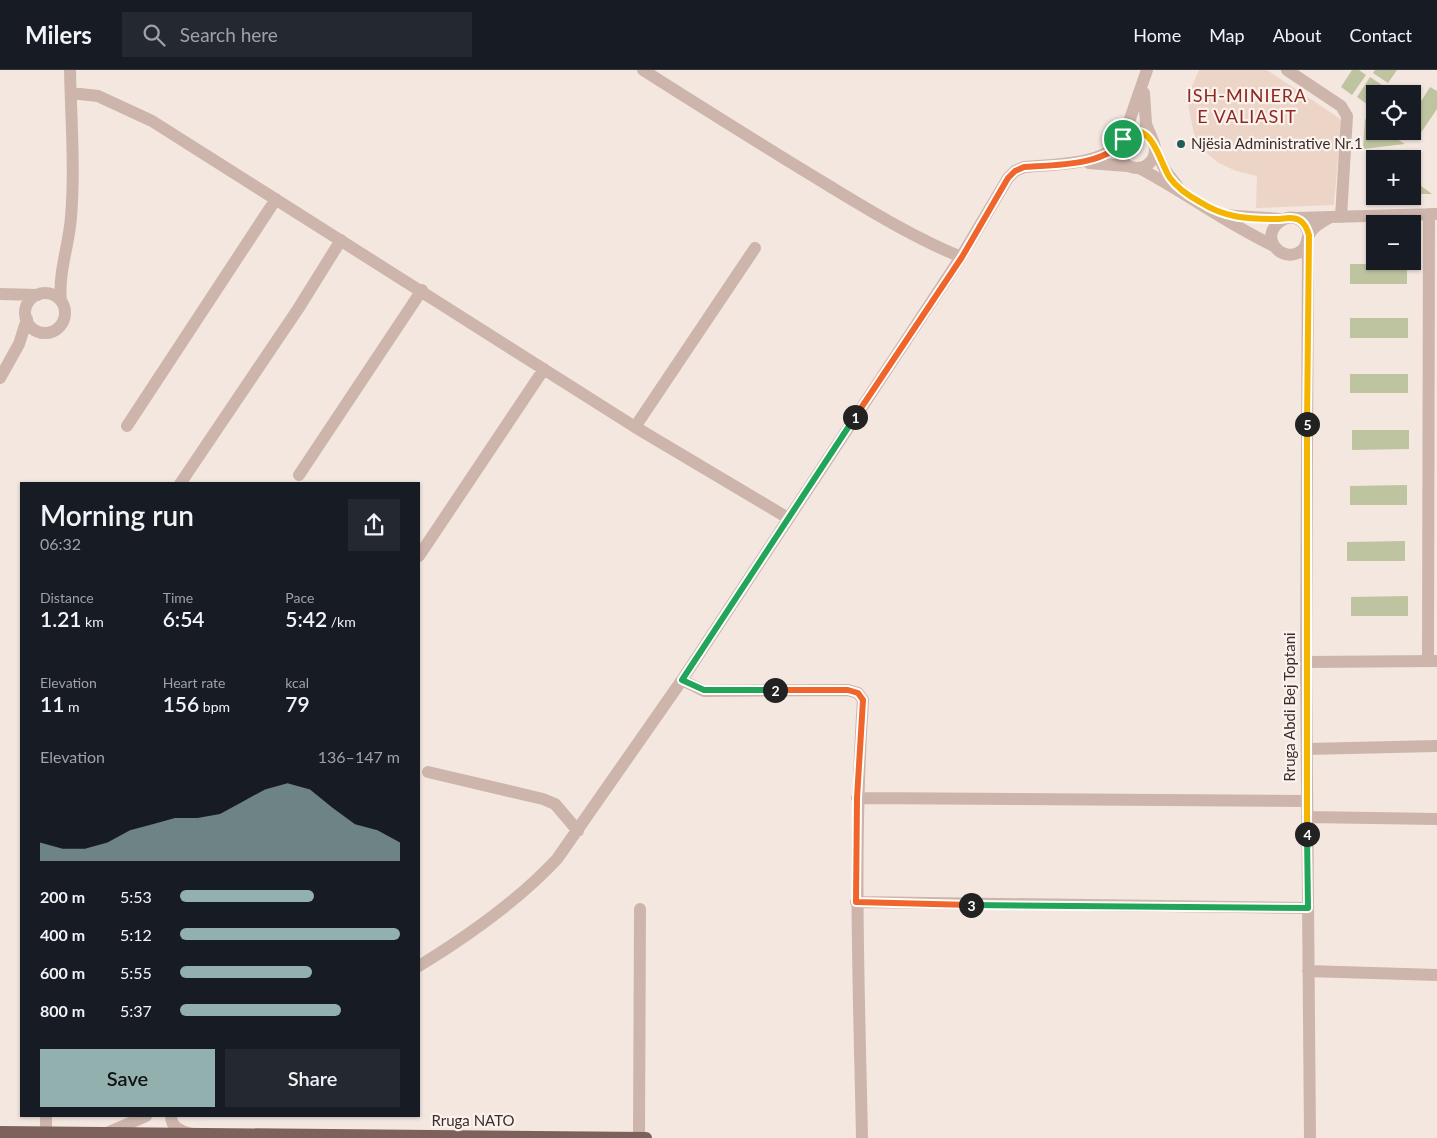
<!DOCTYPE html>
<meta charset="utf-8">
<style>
body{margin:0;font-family:Lato,sans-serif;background:#242831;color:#f1f3f6;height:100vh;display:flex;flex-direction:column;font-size:19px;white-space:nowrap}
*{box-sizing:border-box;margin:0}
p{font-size:16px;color:#9ea1a6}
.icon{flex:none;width:28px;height:28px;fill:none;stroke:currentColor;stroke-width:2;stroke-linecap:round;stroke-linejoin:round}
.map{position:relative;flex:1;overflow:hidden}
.drawer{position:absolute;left:20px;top:412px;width:400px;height:635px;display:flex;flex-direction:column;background:#171b24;border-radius:0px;box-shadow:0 1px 4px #0004}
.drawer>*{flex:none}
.buttons{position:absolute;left:1366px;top:15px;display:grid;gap:10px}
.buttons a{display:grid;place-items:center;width:55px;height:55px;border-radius:0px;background:#171b24;box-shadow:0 1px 4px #0004;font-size:25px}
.pin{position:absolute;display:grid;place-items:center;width:42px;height:42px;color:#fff;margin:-21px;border:2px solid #fff;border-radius:50%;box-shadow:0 1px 5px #0007}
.km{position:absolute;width:25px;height:25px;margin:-12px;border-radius:50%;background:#222;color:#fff;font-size:14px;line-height:25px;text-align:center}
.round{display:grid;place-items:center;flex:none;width:52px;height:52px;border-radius:0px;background:#242831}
.head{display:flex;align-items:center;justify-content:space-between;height:85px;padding:0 20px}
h1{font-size:28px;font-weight:600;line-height:38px}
.metrics{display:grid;grid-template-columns:repeat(3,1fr);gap:8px;height:85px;padding:5px 20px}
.metrics div{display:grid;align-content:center}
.metrics b{font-size:21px;font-weight:600}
.metrics small{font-size:14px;font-weight:400}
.metrics p{font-size:14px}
.chart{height:140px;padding:10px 20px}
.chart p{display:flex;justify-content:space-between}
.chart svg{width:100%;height:90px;margin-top:5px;fill:#92b0ae;opacity:.7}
.action{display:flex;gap:10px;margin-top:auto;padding:10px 20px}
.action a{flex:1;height:58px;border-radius:0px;background:#92b0ae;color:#111;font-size:20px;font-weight:600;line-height:58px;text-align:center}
.action a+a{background:#242831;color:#f1f3f6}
ul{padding:0 20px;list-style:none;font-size:16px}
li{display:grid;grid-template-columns:80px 60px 1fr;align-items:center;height:38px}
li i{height:12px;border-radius:6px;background:#92b0ae}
header{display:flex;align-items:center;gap:30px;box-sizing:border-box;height:70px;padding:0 25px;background:#171b24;border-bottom:1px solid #363941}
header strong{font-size:24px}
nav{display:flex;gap:28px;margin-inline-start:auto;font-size:18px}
.search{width:350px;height:45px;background:#242831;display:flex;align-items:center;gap:12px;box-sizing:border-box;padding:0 18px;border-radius:0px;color:#9ea1a6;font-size:19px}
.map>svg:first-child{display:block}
.green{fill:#bec49f}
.plaza{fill:#ecd5c7}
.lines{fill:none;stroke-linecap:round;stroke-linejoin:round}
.minor{stroke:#cdb5ab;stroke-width:12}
.major{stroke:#7d615b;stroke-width:12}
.split-1-casing{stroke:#fff;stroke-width:10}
.split-2-casing{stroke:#fff;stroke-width:10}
.split-3-casing{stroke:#fff;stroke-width:10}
.split-4-casing{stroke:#fff;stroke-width:10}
.split-5-casing{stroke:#fff;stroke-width:10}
.split-6-casing{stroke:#fff;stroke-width:10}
.split-1{stroke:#f0652b;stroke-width:6}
.split-2{stroke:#22a559;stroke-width:6}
.split-3{stroke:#f0652b;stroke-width:6}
.split-4{stroke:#22a559;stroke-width:6}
.split-5{stroke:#f5b400;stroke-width:6}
.split-6{stroke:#f5b400;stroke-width:6}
.poi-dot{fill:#1e5e57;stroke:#fbf2ed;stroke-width:2}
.labels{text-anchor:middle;stroke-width:4.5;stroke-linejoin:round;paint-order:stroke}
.poi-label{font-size:15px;fill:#3b2d2b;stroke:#fbf2ed;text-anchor:start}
.street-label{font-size:15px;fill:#3b2d2b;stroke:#fbf2ed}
.quarter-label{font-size:18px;letter-spacing:1px;fill:#8c2921;stroke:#fbf2ed}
</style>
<header>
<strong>Milers</strong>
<div class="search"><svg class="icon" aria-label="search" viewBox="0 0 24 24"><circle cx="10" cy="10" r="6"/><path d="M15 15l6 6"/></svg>Search here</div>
<nav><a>Home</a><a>Map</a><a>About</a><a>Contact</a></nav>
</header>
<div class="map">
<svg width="1437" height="1068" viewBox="0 0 1437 1068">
<rect width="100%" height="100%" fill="#f4e7e0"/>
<!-- green -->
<path class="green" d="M 1352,0 L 1359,0 L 1366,5 L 1352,25 L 1341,17 Z
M 1375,0 L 1397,0 L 1388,13 L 1373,3 Z
M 1370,7 L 1385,17 L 1380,24 L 1375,24 L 1375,32 L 1371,37 L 1357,27 Z
M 1430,17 L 1437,21 L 1437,39 L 1418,67 L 1409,61 L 1412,61 L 1413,44 Z
M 1365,49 L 1375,56 L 1375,61 L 1384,61 L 1405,74 L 1363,79 Z
M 1412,110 L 1413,110 L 1432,124 L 1413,124 Z
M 1350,194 L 1407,194 L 1407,214 L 1350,214 Z
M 1350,248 L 1408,248 L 1408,268 L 1350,268 Z
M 1350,304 L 1408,304 L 1408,323 L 1350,323 Z
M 1352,360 L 1409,360 L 1409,379 L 1352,380 Z
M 1407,415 L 1407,435 L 1350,435 L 1350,416 Z
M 1405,471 L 1405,491 L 1347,491 L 1347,472 Z
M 1408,526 L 1408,546 L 1351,546 L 1351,527 Z"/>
<!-- plaza -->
<path class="plaza" d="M 1199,0 L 1267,0 L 1339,48 L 1341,51 L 1334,135 L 1256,138 L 1257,106 L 1236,101 L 1217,92 L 1206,82 L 1194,64 L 1188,34 L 1190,21 Z"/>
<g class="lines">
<!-- minor -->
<path class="minor" d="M 643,0 C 706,40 768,79 831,117 C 874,143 915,168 961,187
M 1287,0 L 1341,36 L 1347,46 L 1341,147
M 71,23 L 98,26 L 152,51 L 635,357 L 788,448
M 1144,23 L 1146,54 L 1153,71
M1119 80a18 18 0 1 1 36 0a18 18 0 1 1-36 0Z
M 1123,69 L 1147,0
M 1155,79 L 1165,100 L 1178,117
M 1089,93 L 1127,96
M 1139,98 C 1185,122 1227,154 1274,176
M 1222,145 L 1282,149
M 1295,148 L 1437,144
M 1309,165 C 1300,127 1253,160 1279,181 C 1284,185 1292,186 1298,183 C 1307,179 1306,172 1309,164 C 1314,156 1323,151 1331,147
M 1308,171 L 1306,592 L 1310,1068
M25 243a20 20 0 1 1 40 0a20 20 0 1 1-40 0Z
M 0,224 L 38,225
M 61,231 C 58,202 69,176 71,147 C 75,99 71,49 70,0
M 0,308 L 19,274 L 27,249
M 127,356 L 276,129
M 635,357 L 755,178
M 299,405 L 422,220
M 180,414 L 298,239 L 341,170
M 419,486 L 544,299
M 1428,591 L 1429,144
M 1306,592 L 1436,591
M 682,610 L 704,621 L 848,620 L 858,623 L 863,630 C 853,776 859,922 862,1068
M 1307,679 L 1437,676
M 428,702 L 543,729 L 555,734 L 578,761
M 857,728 L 1307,731
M 1307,747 L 1437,749
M 856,832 L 1308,838
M 419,896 C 468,866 518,831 557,789 L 682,610 L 961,187 L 1008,108 L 1015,101 L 1024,97 C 1056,94 1095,96 1120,74
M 1308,901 L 1437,905
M 171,1046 C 171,1058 182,1061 191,1064
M 107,1063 L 146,1046
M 46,1064 L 46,1046
M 639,1068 L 640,839"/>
<!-- major -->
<path class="major" d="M 0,1062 L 646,1068"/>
</g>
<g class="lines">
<!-- split-1 casing -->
<g class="split-1-casing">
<path id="split-1" d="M 855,347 L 962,187 L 1008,108 L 1015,101 L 1024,97 C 1051,95 1109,96 1123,69"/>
</g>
<!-- split-2 casing -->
<g class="split-2-casing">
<path id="split-2" d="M 775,620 L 704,620 L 682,610 L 855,347"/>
</g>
<!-- split-3 casing -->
<g class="split-3-casing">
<path id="split-3" d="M 775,620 L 848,620 L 858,623 L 863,630 L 857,728 L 856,832 L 971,835"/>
</g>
<!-- split-4 casing -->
<g class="split-4-casing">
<path id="split-4" d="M 971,835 L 1308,838 L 1307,764"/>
</g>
<!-- split-5 casing -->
<g class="split-5-casing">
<path id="split-5" d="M 1307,764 L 1307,354"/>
</g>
<!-- split-6 casing -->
<g class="split-6-casing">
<path id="split-6" d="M 1123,69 C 1151,44 1159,92 1170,108 C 1178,119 1189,126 1200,132 C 1225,148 1247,149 1277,149 C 1284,149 1292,146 1299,150 C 1305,153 1307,159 1309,165 L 1307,354"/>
</g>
<!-- split-1 -->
<use href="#split-1" class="split-1"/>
<!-- split-2 -->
<use href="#split-2" class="split-2"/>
<!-- split-3 -->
<use href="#split-3" class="split-3"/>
<!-- split-4 -->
<use href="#split-4" class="split-4"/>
<!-- split-5 -->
<use href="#split-5" class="split-5"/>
<!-- split-6 -->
<use href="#split-6" class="split-6"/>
</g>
<!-- markers -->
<circle class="poi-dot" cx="1181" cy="74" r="5"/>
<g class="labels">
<!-- poi labels -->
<g class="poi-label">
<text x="1191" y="79">Njësia Administrative Nr.1</text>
</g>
<!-- street labels -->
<g class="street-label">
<text transform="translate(1290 637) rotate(-90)" y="5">Rruga Abdi Bej Toptani</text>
<text x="473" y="1056">Rruga NATO</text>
</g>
<!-- quarter labels -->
<g class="quarter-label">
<text x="1247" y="32">ISH-MINIERA<tspan x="1247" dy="21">E VALIASIT</tspan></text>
</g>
</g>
</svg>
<div class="buttons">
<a><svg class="icon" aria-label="locate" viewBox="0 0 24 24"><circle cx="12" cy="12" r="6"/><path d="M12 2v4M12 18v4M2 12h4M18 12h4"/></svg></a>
<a>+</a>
<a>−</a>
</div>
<div class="pin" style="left:1123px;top:69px;background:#1e9e55"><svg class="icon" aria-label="arrive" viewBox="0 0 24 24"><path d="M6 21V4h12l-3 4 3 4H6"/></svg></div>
<b class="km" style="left:855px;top:347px">1</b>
<b class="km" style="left:775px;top:620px">2</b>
<b class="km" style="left:971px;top:835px">3</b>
<b class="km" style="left:1307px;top:764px">4</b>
<b class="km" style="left:1307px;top:354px">5</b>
<section class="drawer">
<div class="head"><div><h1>Morning run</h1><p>06:32</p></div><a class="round"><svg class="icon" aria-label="share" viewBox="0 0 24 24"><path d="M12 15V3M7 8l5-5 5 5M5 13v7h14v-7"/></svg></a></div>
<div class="metrics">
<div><p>Distance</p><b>1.21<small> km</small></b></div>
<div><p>Time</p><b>6:54</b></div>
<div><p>Pace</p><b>5:42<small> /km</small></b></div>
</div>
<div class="metrics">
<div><p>Elevation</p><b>11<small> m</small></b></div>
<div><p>Heart rate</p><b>156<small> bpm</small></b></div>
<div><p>kcal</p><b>79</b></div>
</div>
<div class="chart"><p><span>Elevation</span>136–147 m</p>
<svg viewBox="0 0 160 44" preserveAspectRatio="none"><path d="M0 44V35L10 38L20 38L30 35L40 29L50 26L60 23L70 23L80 21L90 15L100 9L110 6L120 9L130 18L140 26L150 29L160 35V44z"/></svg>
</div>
<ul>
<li><b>200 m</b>5:53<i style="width:61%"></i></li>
<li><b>400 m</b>5:12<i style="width:100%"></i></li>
<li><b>600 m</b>5:55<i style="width:60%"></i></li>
<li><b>800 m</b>5:37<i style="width:73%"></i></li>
</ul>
<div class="action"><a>Save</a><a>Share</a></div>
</section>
</div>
